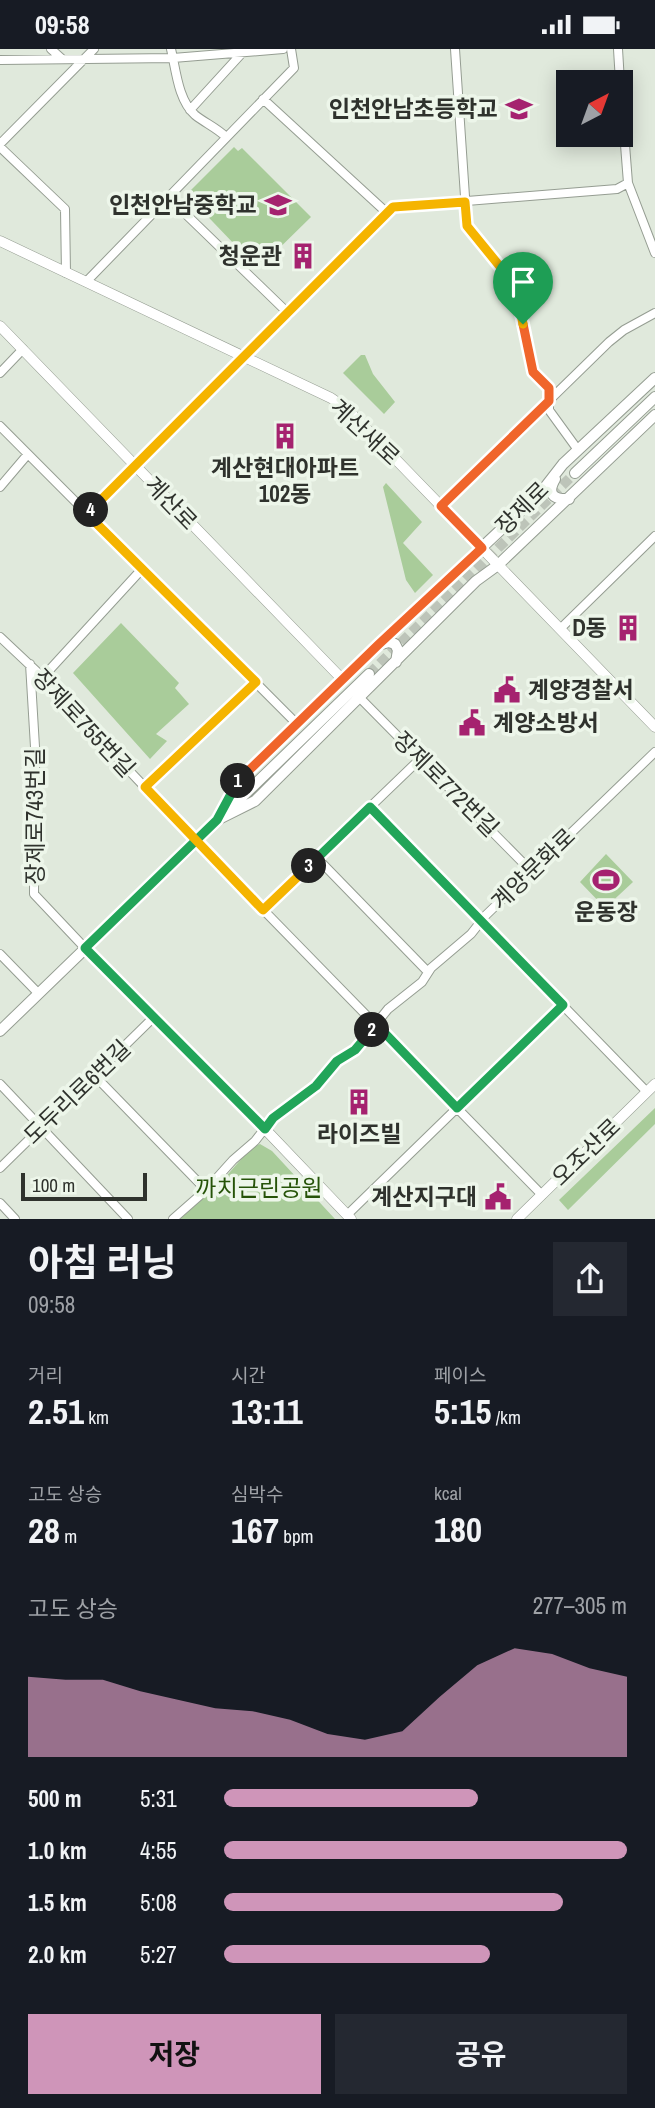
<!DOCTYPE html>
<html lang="ko">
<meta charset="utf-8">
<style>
body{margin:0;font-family:"Archivo Narrow","Noto Sans KR",sans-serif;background:#242831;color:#f1f3f6;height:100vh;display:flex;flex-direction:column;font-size:26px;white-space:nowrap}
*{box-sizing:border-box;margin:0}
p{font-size:23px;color:#9ea1a6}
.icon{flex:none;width:38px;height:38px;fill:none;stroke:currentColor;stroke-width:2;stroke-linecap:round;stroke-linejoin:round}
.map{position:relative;height:1170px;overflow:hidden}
.sheet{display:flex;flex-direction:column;background:#171b24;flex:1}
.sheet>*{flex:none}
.needle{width:46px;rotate:41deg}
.controls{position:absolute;left:556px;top:21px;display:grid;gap:14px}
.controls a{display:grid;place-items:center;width:77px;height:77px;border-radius:0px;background:#171b24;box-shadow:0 4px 18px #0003;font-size:35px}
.scale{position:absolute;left:21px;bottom:18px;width:126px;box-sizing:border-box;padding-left:7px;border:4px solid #2f322d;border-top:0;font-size:19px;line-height:24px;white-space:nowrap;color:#2f322d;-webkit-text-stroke:5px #edf6ea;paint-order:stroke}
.pin{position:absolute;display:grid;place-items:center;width:60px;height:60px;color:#fff;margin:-72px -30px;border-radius:50% 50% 50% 0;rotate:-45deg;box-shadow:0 0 7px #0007}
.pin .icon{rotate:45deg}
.km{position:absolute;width:35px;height:35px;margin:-18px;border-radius:50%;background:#222;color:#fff;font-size:19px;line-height:35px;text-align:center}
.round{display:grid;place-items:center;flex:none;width:74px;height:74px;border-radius:0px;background:#242831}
.overview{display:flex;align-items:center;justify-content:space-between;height:119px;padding:0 28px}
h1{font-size:38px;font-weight:700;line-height:52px}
.metrics{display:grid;grid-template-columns:repeat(3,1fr);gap:10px;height:119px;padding:7px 28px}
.metrics div{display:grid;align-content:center}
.metrics b{font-size:35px;font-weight:700}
.metrics small{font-size:19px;font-weight:400}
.metrics p{font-size:19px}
.chart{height:196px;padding:14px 28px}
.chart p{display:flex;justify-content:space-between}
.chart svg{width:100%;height:126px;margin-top:7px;fill:#cf95b9;opacity:.7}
.button{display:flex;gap:14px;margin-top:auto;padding:14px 28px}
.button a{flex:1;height:80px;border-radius:0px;background:#cf95b9;color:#111;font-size:28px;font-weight:700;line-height:80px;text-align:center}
.button a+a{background:#242831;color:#f1f3f6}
ul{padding:0 28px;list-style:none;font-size:23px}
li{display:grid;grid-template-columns:112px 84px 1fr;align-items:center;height:52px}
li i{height:18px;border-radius:9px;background:#cf95b9}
.status{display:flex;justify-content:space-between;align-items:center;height:49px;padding:0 35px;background:#171b24;direction:ltr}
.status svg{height:19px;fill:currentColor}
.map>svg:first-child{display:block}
.green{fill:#a9cc9a}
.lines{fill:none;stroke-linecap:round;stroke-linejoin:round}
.secondary-tunnel{stroke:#bdc4b9;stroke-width:10;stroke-dasharray:10 5;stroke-linecap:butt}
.minor-casing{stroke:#959d92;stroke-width:10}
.tertiary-casing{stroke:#959d92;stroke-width:11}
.secondary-casing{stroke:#959d92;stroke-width:12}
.minor{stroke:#fff;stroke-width:8}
.tertiary{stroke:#fff;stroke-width:10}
.secondary{stroke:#fff;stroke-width:10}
.split-1-casing{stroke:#fff;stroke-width:14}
.split-2-casing{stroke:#fff;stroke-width:14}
.split-3-casing{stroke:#fff;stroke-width:14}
.split-4-casing{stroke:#fff;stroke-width:14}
.split-5-casing{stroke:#fff;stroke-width:14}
.split-1{stroke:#f0652b;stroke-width:9}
.split-2{stroke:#22a559;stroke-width:9}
.split-3{stroke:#22a559;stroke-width:9}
.split-4{stroke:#f5b400;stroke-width:9}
.split-5{stroke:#f5b400;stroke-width:9}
.labels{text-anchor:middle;stroke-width:7;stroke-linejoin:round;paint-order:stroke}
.poi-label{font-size:23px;font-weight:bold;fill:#2f322d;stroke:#edf6ea;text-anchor:end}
.street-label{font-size:23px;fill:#2f322d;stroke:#edf6ea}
.park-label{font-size:23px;fill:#265309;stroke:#edf6ea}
</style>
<div class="status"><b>09:58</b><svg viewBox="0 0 49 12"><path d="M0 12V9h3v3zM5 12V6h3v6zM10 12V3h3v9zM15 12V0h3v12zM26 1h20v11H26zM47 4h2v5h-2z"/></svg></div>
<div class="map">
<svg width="655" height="1170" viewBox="0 0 655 1170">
<rect width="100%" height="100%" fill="#e0e9dc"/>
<!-- green -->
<path class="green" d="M 234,98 L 238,102 L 242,99 L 311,168 L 258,220 L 191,150 L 195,146 L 191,141 Z
M 361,306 L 365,306 L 373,325 L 395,353 L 384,365 L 343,324 Z
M 386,434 L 422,473 L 403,494 L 433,526 L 415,544 L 406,531 L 383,438 Z
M 121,574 L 179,634 L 175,639 L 189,655 L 156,685 L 167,692 L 150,710 L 73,624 Z
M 606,805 L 633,833 L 605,859 L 580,833 Z
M 655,1059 L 655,1075 L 568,1161 L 559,1151 Z
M 260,1095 L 272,1102 L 335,1170 L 180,1170 L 222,1132 L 251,1099 Z"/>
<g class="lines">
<!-- secondary-tunnel -->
<path class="secondary-tunnel" d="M 369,625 L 575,424"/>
<!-- minor casing -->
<g class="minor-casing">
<path id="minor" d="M 51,0 L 62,10
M 171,0 C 176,21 178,51 195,66 C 205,74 217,79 226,88
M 455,0 L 467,177 L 515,236 L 533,323 L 549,339 L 549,361 L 578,401
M 618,0 L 620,33
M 0,11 L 173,9 L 283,0
M 621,45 L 628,134 L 655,204
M 263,50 L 386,163
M 190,61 L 243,3
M 0,95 L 94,0
M 0,98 L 65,160 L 66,224
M 168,148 L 289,265
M 86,233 L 294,19 L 291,0
M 0,324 L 23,300
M 0,377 L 297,675
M 0,438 L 28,405
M 441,457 L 609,293 L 624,281 L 655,264
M 87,465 L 393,158 L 617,140 L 628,134
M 560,580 L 655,487
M 0,588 L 84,667 L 120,712 L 196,792 L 542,1146
M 30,615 L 35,698 L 34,845 L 85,899
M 43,628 L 142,520
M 360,649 L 531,822
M 145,739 L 255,633
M 370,758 L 647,1043
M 317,809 L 428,923
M 263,861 L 421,709
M 0,905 L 38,944
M 94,1026 L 206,1141
M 0,1035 L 128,1170
M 0,1119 L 154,968
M 0,1154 L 15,1170
M 347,1166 L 563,956
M 173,1170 L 206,1141 L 233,1111 L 255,1092 L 273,1069 L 316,1037 L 337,1012 L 355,1001 L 388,960 L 422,933 L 431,919 L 471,885 L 486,866 L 655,703"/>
</g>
<!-- tertiary casing -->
<g class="tertiary-casing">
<path id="tertiary" d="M 0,192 L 331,349 L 347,360 L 655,678
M 0,277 L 342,630
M 85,899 L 265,1080 L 351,1170
M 517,1170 L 655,1035"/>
</g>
<!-- secondary casing -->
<g class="secondary-casing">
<path id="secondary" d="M 575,424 L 655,348
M 555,430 C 547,444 552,451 569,450
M 378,596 L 389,593 L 395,595 L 398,601 L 396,613
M 217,771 L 238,732 L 378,596 L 542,442 L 563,415 L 655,329
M 217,771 L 255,752 L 476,532 L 498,516 L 655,366
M 0,982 L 369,625"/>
</g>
<!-- minor -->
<use href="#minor" class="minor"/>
<!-- tertiary -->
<use href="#tertiary" class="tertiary"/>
<!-- secondary -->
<use href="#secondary" class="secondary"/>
</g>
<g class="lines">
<!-- split-1 casing -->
<g class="split-1-casing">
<path id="split-1" d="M 238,732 L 378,596 L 482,499 L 441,457 L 549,352 L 549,339 L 533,323 L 523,275"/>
</g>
<!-- split-2 casing -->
<g class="split-2-casing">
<path id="split-2" d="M 238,732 L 217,771 L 85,899 L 265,1080 L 273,1069 L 316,1037 L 337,1012 L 355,1001 L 372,981"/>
</g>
<!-- split-3 casing -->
<g class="split-3-casing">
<path id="split-3" d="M 309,817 L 370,758 L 563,956 L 457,1059 L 377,976 L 372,981"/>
</g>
<!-- split-4 casing -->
<g class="split-4-casing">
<path id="split-4" d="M 91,461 L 87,465 L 256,633 L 145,738 L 263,861 L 309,817"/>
</g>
<!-- split-5 casing -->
<g class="split-5-casing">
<path id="split-5" d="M 91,461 L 393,158 L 465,153 L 467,177 L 515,236 L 523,275"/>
</g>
<!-- split-1 -->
<use href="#split-1" class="split-1"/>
<!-- split-2 -->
<use href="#split-2" class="split-2"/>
<!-- split-3 -->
<use href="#split-3" class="split-3"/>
<!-- split-4 -->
<use href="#split-4" class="split-4"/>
<!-- split-5 -->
<use href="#split-5" class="split-5"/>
</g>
<!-- icons -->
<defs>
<g id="school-bare" transform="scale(2.1)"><path d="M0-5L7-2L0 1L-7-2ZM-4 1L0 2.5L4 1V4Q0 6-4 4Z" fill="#a5226f" stroke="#edf6ea" stroke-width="2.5" paint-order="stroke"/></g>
<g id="building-bare" transform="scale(2.1)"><path d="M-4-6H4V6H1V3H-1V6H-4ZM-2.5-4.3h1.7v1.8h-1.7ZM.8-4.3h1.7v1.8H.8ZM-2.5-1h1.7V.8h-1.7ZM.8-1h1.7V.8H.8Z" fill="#a5226f" stroke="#edf6ea" stroke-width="2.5" paint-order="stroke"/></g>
<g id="civic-bare" transform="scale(2.1)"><path d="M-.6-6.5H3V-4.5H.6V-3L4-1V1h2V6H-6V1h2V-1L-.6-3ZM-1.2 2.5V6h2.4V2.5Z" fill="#a5226f" stroke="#edf6ea" stroke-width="2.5" paint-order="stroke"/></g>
<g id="stadium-bare" transform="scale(2.1)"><path d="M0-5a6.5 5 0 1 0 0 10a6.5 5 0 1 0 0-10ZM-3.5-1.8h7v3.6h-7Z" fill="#a5226f" stroke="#edf6ea" stroke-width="2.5" paint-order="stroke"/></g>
</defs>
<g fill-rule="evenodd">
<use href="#school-bare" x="519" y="60"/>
<use href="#school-bare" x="278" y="156"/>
<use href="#building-bare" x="303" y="207"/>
<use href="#building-bare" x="285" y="387"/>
<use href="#building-bare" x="628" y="579"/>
<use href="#civic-bare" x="507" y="641"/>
<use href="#civic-bare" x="472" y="674"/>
<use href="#stadium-bare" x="606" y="831"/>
<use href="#building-bare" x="359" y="1053"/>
<use href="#civic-bare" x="498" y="1148"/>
</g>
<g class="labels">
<!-- poi labels -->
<g class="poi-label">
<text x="498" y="68">인천안남초등학교</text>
<text x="257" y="164">인천안남중학교</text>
<text x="282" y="215">청운관</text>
<text x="285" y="427" text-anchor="middle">계산현대아파트<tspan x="285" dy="26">102동</tspan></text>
<text x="607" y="587">D동</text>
<text x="528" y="649" text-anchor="start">계양경찰서</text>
<text x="493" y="682" text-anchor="start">계양소방서</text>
<text x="606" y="871" text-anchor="middle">운동장</text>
<text x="359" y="1093" text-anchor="middle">라이즈빌</text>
<text x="477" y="1156">계산지구대</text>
</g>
<!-- street labels -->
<g class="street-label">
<text transform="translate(365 383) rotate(43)" y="8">계산새로</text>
<text transform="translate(171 454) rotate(46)" y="8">계산로</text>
<text transform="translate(522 459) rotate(-45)" y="8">장제로</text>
<text transform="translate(84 674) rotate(47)" y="8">장제로755번길</text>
<text transform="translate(446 735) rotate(45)" y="8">장제로772번길</text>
<text transform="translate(35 767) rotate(-90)" y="8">장제로743번길</text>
<text transform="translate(533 820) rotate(-44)" y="8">계양문화로</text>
<text transform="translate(77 1043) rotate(-44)" y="8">도두리로6번길</text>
<text transform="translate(586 1103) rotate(-44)" y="8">오조산로</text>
</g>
<!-- park labels -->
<g class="park-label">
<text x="259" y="1147">까치근린공원</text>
</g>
</g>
</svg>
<div class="controls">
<a><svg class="needle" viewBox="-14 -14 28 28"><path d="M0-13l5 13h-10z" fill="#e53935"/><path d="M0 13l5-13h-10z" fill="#9ea1a6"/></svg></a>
</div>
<div class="scale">100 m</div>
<div class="pin" style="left:523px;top:275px;background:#1e9e55"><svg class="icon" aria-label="arrive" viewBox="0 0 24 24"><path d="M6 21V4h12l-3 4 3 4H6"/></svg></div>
<b class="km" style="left:238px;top:732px">1</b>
<b class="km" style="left:372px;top:981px">2</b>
<b class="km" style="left:309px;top:817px">3</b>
<b class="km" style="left:91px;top:461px">4</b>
</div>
<section class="sheet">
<div class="overview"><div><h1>아침 러닝</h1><p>09:58</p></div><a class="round"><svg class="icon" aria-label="share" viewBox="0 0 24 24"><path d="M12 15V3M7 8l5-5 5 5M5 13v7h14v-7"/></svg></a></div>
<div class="metrics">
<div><p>거리</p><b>2.51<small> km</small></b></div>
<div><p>시간</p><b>13:11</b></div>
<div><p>페이스</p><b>5:15<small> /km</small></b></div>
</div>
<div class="metrics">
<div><p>고도 상승</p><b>28<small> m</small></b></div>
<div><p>심박수</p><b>167<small> bpm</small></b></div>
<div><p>kcal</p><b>180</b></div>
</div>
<div class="chart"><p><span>고도 상승</span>277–305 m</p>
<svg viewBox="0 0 160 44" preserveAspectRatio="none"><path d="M0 44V16L10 17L20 17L30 21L40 24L50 27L60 28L70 31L80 36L90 38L100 35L110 23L120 12L130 6L140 8L150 13L160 16V44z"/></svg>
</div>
<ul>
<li><b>500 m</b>5:31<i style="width:63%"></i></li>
<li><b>1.0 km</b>4:55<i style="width:100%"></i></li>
<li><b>1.5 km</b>5:08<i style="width:84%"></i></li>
<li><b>2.0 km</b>5:27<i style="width:66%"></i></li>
</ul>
<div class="button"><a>저장</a><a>공유</a></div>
</section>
